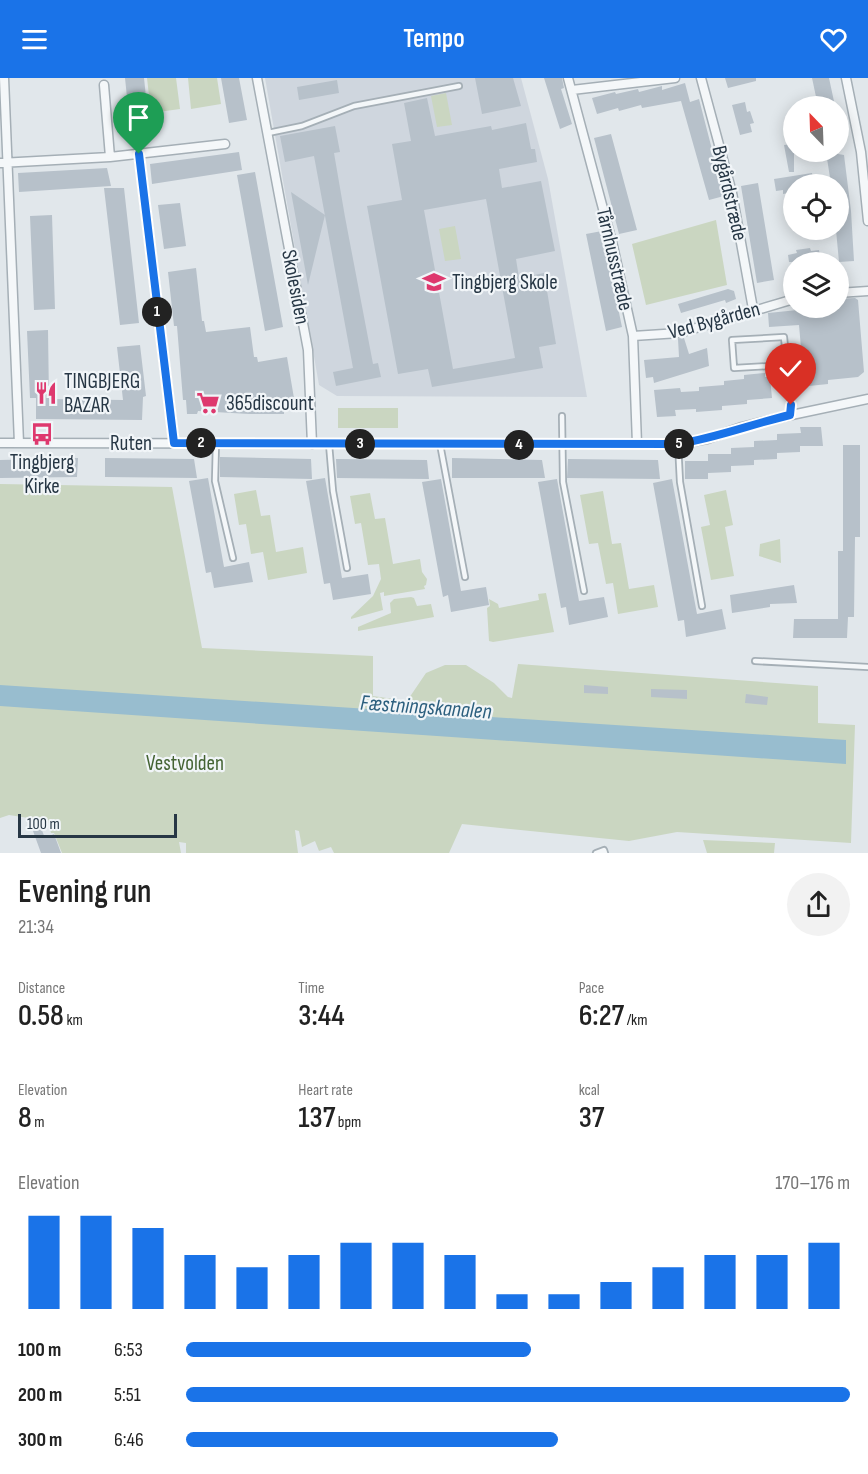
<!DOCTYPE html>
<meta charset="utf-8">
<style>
body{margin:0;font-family:"Sofia Sans Condensed",sans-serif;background:#f2f2f2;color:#222;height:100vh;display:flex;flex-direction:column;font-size:22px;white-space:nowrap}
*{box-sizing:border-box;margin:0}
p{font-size:20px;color:#767676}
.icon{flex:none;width:33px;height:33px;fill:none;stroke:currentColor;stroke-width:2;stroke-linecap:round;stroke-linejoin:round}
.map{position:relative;height:775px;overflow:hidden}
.drawer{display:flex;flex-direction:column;background:#fff;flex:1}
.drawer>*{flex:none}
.needle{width:39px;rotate:337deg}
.controls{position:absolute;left:783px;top:18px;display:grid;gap:12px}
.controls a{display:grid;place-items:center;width:66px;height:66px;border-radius:50%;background:#fff;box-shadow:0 3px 15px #0003;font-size:30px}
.scale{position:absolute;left:18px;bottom:15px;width:159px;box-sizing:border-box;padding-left:6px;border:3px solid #273745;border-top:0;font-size:16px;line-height:21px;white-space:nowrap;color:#273745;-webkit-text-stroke:4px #f1f5f8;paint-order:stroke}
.pin{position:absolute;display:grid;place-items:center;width:51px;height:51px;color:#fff;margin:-62px -26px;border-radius:50% 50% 50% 0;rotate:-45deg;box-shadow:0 0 6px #0007}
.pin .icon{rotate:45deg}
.km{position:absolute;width:30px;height:30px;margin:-15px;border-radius:50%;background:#222;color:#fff;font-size:16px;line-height:30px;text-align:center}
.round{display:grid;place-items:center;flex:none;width:63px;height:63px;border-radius:32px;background:#f2f2f2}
.overview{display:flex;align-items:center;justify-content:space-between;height:102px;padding:0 18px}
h1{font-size:33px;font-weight:600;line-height:45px}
.figures{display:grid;grid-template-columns:repeat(3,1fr);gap:9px;height:102px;padding:6px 18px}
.figures div{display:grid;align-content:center}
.figures b{font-size:30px;font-weight:600}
.figures small{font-size:16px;font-weight:400}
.figures p{font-size:16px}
.chart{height:168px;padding:12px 18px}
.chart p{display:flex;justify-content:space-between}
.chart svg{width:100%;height:108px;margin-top:6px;stroke:#1a73e8;stroke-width:6}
ul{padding:0 18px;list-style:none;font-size:20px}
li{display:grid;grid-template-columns:96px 72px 1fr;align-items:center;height:45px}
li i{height:15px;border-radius:8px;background:#1a73e8}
header{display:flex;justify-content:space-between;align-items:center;height:78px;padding:0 18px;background:#1a73e8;color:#fff;font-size:27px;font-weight:600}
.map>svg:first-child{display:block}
.built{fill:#cfd6de}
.green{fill:#cad6c1}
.water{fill:#98bdcf}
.building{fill:#b7c1ca;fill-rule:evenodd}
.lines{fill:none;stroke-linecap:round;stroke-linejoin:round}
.service-casing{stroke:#a5afb6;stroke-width:8}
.minor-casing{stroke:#a5afb6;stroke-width:11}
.service{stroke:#f4f7f9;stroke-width:4.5}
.minor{stroke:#f4f7f9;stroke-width:8}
.route-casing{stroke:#fff;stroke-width:12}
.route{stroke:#1a73e8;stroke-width:8}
.labels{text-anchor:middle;stroke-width:4.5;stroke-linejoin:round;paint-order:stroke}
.street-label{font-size:21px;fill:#273745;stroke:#f1f5f8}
.poi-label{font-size:21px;fill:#273745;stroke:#f1f5f8;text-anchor:start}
.park-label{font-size:21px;fill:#446333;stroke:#f1f5f8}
.water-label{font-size:22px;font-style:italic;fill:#2c5f7e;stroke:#f1f5f8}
</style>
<header><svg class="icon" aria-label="menu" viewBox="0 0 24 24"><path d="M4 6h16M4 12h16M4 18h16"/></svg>Tempo<svg class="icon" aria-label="heart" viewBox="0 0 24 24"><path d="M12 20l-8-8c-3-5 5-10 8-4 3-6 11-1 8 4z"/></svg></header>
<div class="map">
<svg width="868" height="775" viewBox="0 0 868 775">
<rect width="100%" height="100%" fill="#e1e7eb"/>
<!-- built -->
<path class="built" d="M 265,0 L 521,0 L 548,101 L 587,319 L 337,318 L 319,307 Z"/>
<!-- green -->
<path class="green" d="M 147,0 L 176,0 L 180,31 L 151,35 Z
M 188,0 L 217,0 L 221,26 L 191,31 Z
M 446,15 L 452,47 L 437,49 L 431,18 Z
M 716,142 L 727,207 L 646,227 L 632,166 Z
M 455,148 L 461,181 L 445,183 L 439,151 Z
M 338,330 L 398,330 L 398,350 L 338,350 Z
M 0,406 L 172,409 L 202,570 L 373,578 L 373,618 L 407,623 L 426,595 L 445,587 L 466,587 L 494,605 L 508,619 L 512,620 L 518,586 L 818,608 L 818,645 L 855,647 L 851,765 L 677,754 L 629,763 L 462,746 L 449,775 L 334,775 L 331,769 L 319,773 L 315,763 L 302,769 L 299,753 L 295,752 L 298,775 L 186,775 L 186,765 L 179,764 L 181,775 L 62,775 L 54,755 L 51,755 L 48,743 L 9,737 L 0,740 Z
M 256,412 L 261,438 L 270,437 L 276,474 L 303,469 L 307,495 L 268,502 L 263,474 L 251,476 L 246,446 L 239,447 L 234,416 Z
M 726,412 L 733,447 L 725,449 L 734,498 L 711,502 L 701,449 L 710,447 L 704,417 Z
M 603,413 L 612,466 L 621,465 L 629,511 L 654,507 L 658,529 L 618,536 L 613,505 L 606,506 L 598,465 L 589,466 L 580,417 Z
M 370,415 L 375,441 L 385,440 L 393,486 L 420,481 L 422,494 L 427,501 L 426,507 L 424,508 L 425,511 L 384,518 L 384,514 L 380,515 L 383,532 L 351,541 L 351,539 L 373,518 L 381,501 L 379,486 L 368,487 L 361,445 L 355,446 L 350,418 Z
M 780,461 L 781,485 L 759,478 L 760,466 Z
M 546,515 L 554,554 L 493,564 L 489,563 L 487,530 L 490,528 L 489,521 L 498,526 L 499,530 L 539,522 L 538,516 Z
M 411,519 L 414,520 L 417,528 L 431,526 L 434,539 L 358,553 L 358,549 L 391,535 L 390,525 L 394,521 Z
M 703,762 L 775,765 L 774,775 L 707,775 Z"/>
<!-- water -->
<path class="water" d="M 0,607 L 846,662 L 846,686 L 0,628 Z"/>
<!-- building -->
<path class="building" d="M 125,0 L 144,0 L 150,57 L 131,58 Z
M 221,0 L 239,0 L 247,42 L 229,45 Z
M 475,0 L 513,0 L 521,28 L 482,36 Z
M 544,0 L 562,0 L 564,10 L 561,11 L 572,46 L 560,51 Z
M 725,0 L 756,0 L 756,3 L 728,10 Z
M 812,0 L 829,0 L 835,28 L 818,28 Z
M 337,2 L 339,15 L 299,22 L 297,9 Z
M 685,5 L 690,24 L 699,21 L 724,118 L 709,122 L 681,23 L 642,30 L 641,27 L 619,33 L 618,30 L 597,36 L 592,20 L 615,14 L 616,16 L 638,11 L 639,14 L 662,8 L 662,12 Z
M 427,20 L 435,58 L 491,48 L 492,52 L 526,45 L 531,71 L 535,71 L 537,84 L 499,91 L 502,110 L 541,103 L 555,173 L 516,181 L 519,200 L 544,195 L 556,266 L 539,269 L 543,290 L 432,309 L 428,291 L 398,296 L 367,128 L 402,122 L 392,66 L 411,63 L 404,25 ZM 486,121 L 515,280 L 453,291 L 424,132 Z
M 745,24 L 747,34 L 750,33 L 754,45 L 750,46 L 752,54 L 740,57 L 732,27 Z
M 335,48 L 340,74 L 334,75 L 345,139 L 373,286 L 378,285 L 381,299 L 336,308 L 333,294 L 353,290 L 314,78 L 285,84 L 280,58 Z
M 611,56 L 637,152 L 619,156 L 594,60 Z
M 794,66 L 794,94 L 789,94 L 784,67 Z
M 239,74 L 242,92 L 152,106 L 150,86 Z
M 826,74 L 844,77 L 851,133 L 854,183 L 839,184 L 836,152 L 838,152 L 838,106 L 831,106 Z
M 107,90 L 111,108 L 19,114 L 18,95 Z
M 255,94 L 283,249 L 265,253 L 237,97 Z
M 812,95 L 814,106 L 794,106 L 794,114 L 783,116 L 783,112 L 776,113 L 774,101 Z
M 758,105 L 774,202 L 757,205 L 741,108 Z
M 104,110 L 124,110 L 139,245 L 120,247 Z
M 291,114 L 325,137 L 308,207 Z
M 180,125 L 186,168 L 164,171 L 158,127 Z
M 52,137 L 55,231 L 34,232 L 30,138 Z
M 602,153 L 622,249 L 606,253 L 586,156 Z
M 810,170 L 811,173 L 819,172 L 821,184 L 789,184 L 788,177 L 797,175 L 796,172 Z
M 196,190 L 202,243 L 204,243 L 206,254 L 250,249 L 254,279 L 257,279 L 258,284 L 287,279 L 296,332 L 284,333 L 284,336 L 249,336 L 198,333 L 197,336 L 187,336 L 186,322 L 183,322 L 177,248 L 174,248 L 168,194 Z
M 728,211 L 734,213 L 736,221 L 726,225 L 725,222 L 681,235 L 678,226 Z
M 855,220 L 858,222 L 864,294 L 858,299 L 828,302 L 828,306 L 809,308 L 804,304 L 799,247 L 769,249 L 768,235 L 798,232 L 798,230 L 838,230 L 838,221 Z
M 48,252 L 49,321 L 123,322 L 117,269 L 140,267 L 146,318 L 143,319 L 142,342 L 36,341 L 36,320 L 30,320 L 27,253 Z
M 684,260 L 689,276 L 707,270 L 709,288 L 654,305 L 653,299 L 646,300 L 644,282 L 679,279 L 678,261 Z
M 765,295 L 765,299 L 770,299 L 772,320 L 747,322 L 747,326 L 722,328 L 722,332 L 696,334 L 696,331 L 675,332 L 676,338 L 657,339 L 654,312 L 680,310 L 681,314 L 699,313 L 699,309 L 724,307 L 724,303 L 744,301 L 744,297 Z
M 800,349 L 821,349 L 823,368 L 800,368 L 800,374 L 777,375 L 777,381 L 754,382 L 754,387 L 731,388 L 731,394 L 708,395 L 708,401 L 685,401 L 685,383 L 708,383 L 708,376 L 731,376 L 731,370 L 754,369 L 754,363 L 777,362 L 777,356 L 801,355 Z
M 843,367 L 860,367 L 860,459 L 855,459 L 854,539 L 848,539 L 847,560 L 793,560 L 794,541 L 838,541 L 838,473 L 843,473 Z
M 220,379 L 311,381 L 312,401 L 220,399 Z
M 78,380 L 77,399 L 0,400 L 0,382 Z
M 105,380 L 194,381 L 197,400 L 105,399 Z
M 452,380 L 542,382 L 545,400 L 452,400 Z
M 336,381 L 427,382 L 429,401 L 337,400 Z
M 568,381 L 658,382 L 660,401 L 567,400 Z
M 208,400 L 224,489 L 249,484 L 253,504 L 214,510 L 211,494 L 206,495 L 189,403 Z
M 325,400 L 342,500 L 368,496 L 371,516 L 333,522 L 330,505 L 324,506 L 306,403 Z
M 441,401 L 461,513 L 486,509 L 489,527 L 451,534 L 448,517 L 443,519 L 422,404 Z
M 557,401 L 579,523 L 604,519 L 608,539 L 569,547 L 566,529 L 561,530 L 538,404 Z
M 672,401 L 697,536 L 722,531 L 726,551 L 686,559 L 684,542 L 678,543 L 653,405 Z
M 794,507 L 797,525 L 770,526 L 770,529 L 732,535 L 730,517 Z
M 584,607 L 608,609 L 608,616 L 584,615 Z
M 651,611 L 687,612 L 687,621 L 651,619 Z
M 746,616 L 768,619 L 767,627 L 745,625 Z
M 41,750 L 45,760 L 54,756 L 61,775 L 41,775 L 33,753 Z"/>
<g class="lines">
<!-- service casing -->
<g class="service-casing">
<path id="service" d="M 268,55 L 302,48 L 354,28 L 459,8
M 787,287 L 734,290 L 732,262 L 784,259 L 791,327 L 790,337
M 562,338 L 563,404 L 584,513
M 216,365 L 215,403 L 233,480
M 329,366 L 333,413 L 347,490
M 440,366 L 465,499
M 678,366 L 680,404 L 702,528
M 755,583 L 868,589
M 596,775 L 604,772 L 605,775"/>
</g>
<!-- minor casing -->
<g class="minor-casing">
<path id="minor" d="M 4,0 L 19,365
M 257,0 L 308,272 L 312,366
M 568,0 L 613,168 L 633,258 L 637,366
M 701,0 L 732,115 L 753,231
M 846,0 L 861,74 L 868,143
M 104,7 L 110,79
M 572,12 L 675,0
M 139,76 L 174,365
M 0,85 L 110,79 L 225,66
M 838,215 L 868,213
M 633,258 L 679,255 L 794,221
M 0,365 L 678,366 L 707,361 L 742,349 L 782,339 L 868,321"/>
</g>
<!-- service -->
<use href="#service" class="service"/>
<!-- minor -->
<use href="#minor" class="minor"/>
</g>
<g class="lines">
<!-- route casing -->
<g class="route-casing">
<path id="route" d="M 139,76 L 174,365 L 678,366 C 716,360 752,346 790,337 L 791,327"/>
</g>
<!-- route -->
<use href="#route" class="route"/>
</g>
<!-- icons -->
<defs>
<g id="school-bare" transform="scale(1.8)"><path d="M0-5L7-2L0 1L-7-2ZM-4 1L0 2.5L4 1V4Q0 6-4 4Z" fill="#de386e" stroke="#f1f5f8" stroke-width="2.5" paint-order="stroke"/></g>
<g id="restaurant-bare" transform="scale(1.8)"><path d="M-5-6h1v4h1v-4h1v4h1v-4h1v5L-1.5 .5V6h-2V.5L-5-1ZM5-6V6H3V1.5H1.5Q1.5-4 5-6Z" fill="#de386e" stroke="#f1f5f8" stroke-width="2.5" paint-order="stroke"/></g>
<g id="supermarket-bare" transform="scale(1.8)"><path d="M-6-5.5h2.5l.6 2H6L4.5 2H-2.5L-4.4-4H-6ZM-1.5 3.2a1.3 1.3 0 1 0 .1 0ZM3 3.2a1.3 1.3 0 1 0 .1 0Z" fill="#de386e" stroke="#f1f5f8" stroke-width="2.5" paint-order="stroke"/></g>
<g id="bus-bare" transform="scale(1.8)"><path d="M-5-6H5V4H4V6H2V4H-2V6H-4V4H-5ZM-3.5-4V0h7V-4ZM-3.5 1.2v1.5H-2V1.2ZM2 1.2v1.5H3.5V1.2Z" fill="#de386e" stroke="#f1f5f8" stroke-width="2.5" paint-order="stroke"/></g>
</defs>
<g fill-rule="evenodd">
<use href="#school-bare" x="434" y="204"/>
<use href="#restaurant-bare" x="46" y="315"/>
<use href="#supermarket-bare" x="208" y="325"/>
<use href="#bus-bare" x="42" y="356"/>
</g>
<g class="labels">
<!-- street labels -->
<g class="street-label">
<text transform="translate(730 115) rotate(77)" y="7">Bygårdstræde</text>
<text transform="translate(615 181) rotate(77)" y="7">Tårnhusstræde</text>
<text transform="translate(296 209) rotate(79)" y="7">Skolesiden</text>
<text transform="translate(714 242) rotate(-15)" y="7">Ved Bygården</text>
<text x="131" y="372">Ruten</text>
</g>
<!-- poi labels -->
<g class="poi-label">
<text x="452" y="211">Tingbjerg Skole</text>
<text x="64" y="310">TINGBJERG<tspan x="64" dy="24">BAZAR</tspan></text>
<text x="226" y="332">365discount</text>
<text x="42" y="391" text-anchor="middle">Tingbjerg<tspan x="42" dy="24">Kirke</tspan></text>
</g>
<!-- park labels -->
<g class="park-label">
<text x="185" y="692">Vestvolden</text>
</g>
<!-- water labels -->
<g class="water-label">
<text transform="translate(426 628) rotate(4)" y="8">Fæstningskanalen</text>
</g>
</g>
</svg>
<div class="controls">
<a><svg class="needle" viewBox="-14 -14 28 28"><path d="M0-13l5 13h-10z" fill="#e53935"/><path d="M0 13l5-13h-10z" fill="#767676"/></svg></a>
<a><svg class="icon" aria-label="locate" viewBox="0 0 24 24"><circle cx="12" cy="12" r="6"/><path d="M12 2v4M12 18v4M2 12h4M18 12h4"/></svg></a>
<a><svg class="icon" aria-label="layers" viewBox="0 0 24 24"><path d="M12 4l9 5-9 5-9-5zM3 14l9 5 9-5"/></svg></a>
</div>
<div class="scale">100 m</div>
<div class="pin" style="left:139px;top:76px;background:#1e9e55"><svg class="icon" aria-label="arrive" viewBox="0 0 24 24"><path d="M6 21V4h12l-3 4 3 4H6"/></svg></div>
<div class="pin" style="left:791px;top:327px;background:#d93025"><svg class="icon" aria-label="check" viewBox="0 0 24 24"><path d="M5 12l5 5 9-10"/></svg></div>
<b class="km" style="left:157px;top:234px">1</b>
<b class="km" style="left:201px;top:365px">2</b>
<b class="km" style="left:360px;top:366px">3</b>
<b class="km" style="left:519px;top:367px">4</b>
<b class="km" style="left:679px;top:366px">5</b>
</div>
<section class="drawer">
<div class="overview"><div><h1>Evening run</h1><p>21:34</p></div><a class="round"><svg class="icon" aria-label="share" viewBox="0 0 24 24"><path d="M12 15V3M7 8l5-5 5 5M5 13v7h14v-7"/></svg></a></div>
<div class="figures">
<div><p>Distance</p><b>0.58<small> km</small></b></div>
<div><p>Time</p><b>3:44</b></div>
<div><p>Pace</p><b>6:27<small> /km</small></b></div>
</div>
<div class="figures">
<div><p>Elevation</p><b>8<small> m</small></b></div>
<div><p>Heart rate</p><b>137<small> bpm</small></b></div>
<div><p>kcal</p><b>37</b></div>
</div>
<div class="chart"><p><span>Elevation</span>170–176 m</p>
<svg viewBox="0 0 160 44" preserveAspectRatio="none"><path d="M5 44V6M15 44V6M25 44V11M35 44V22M45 44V27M55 44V22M65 44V17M75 44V17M85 44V22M95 44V38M105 44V38M115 44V33M125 44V27M135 44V22M145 44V22M155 44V17"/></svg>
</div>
<ul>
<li><b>100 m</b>6:53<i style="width:52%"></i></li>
<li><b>200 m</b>5:51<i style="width:100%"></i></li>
<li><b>300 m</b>6:46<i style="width:56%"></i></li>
</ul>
</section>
